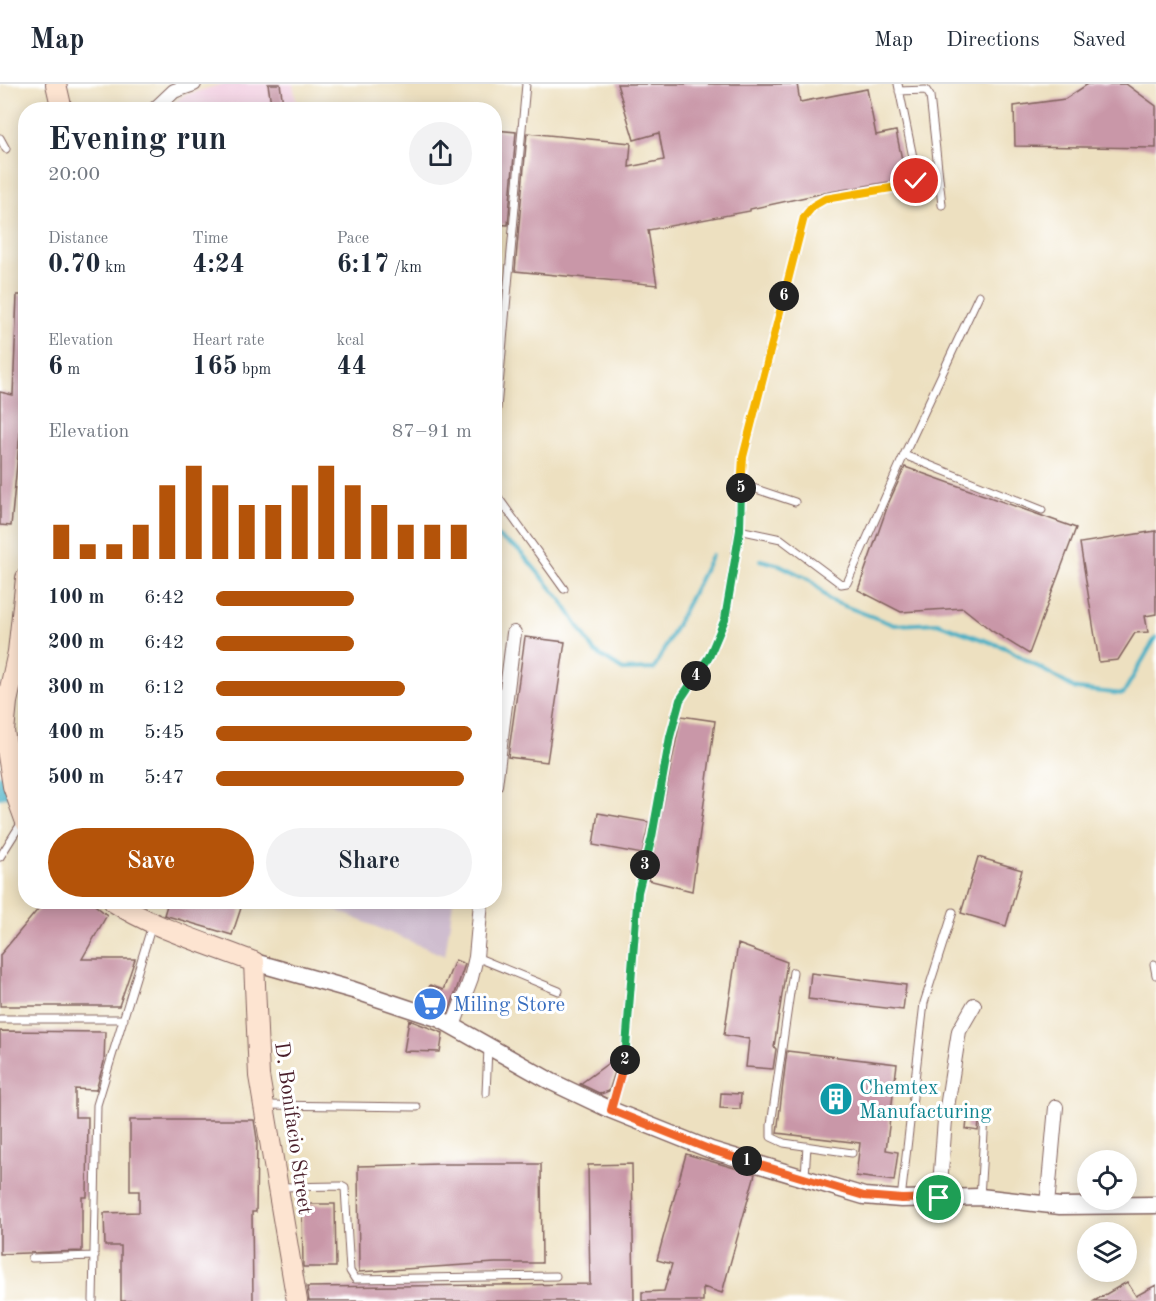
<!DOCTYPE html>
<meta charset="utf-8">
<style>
body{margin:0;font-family:"Old Standard TT",serif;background:#f2f2f3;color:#1f2937;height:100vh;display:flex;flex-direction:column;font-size:22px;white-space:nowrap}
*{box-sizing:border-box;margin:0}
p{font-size:20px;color:#747a83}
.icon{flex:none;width:33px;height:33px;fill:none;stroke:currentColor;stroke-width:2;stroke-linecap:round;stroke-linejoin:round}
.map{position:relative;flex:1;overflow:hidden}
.side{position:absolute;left:18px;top:18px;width:484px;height:807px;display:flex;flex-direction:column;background:#fff;border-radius:24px;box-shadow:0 3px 15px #0003}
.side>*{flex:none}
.controls{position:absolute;left:1077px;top:1066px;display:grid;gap:12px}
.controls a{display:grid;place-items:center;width:60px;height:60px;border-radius:50%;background:#fff;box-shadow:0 3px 15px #0003;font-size:30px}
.pin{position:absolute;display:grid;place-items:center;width:51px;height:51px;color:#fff;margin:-26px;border:3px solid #fff;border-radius:50%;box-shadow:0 2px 6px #0007}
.km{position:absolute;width:30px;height:30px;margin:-15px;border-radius:50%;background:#222;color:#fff;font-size:16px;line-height:30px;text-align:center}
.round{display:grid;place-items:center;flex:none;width:63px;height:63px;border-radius:32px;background:#f2f2f3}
.overview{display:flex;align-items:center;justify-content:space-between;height:102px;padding:0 30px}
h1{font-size:33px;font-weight:700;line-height:45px}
.metrics{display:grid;grid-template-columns:repeat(3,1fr);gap:9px;height:102px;padding:6px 30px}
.metrics div{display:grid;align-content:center}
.metrics b{font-size:26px;font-weight:700}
.metrics small{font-size:16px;font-weight:400}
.metrics p{font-size:16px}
.chart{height:168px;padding:12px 30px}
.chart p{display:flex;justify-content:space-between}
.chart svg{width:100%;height:108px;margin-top:6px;stroke:#b45309;stroke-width:6}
.action{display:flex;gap:12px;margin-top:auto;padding:12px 30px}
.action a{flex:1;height:69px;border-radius:36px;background:#b45309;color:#fff;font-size:24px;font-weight:700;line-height:69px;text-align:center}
.action a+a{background:#f2f2f3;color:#1f2937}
ul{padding:0 30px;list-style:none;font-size:20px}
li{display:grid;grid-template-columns:96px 72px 1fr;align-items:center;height:45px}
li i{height:15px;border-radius:8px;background:#b45309}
header{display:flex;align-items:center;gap:36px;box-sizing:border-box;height:84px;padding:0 30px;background:#fff;border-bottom:2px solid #e0e1e3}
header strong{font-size:28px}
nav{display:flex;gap:33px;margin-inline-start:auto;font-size:21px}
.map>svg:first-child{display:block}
.built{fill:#f2cfe1}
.industrial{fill:#cfbdcf}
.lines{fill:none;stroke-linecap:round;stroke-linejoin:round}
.stream{stroke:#45afc4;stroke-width:4}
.river{stroke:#45afc4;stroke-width:24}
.building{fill:#c997a8}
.service-casing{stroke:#83635f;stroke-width:9}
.minor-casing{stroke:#83635f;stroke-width:16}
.tertiary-casing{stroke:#83635f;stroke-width:19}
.secondary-casing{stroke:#83635f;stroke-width:22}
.service{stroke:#fff;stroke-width:7}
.minor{stroke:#fff;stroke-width:14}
.tertiary{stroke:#fff;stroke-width:16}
.secondary{stroke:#fde4d1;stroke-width:20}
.split-1-casing{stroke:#fff;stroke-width:12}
.split-2-casing{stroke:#fff;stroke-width:12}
.split-3-casing{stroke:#fff;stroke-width:12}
.split-4-casing{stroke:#fff;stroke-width:12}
.split-5-casing{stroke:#fff;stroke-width:12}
.split-6-casing{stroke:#fff;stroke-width:12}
.split-7-casing{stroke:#fff;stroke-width:12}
.split-1{stroke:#f0652b;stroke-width:8}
.split-2{stroke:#f0652b;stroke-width:8}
.split-3{stroke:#22a559;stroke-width:8}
.split-4{stroke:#22a559;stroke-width:8}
.split-5{stroke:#22a559;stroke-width:8}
.split-6{stroke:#f5b400;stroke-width:8}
.split-7{stroke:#f5b400;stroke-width:8}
.labels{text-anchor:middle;stroke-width:6;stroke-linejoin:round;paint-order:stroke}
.shop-label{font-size:21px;fill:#366cbe;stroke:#fff;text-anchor:start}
.culture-label{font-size:21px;fill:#0d838f;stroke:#fff;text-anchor:start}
.street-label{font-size:21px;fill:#4a1f2b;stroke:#fff}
</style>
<header>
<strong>Map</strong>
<nav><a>Map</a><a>Directions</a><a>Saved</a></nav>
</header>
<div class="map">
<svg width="1156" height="1217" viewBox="0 0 1156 1217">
<rect width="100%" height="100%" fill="#fff"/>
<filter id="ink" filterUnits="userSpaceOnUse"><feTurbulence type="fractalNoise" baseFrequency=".0167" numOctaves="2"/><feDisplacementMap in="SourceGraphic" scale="12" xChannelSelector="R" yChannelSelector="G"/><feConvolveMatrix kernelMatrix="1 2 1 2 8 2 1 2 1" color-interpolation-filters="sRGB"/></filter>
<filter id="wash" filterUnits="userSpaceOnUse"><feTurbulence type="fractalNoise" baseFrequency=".008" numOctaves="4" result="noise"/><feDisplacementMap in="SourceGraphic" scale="24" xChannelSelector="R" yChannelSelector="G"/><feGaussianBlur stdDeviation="1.35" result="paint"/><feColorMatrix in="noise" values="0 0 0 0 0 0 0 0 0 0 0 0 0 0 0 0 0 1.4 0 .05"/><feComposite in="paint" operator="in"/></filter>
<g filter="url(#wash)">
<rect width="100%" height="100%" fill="#ede0c0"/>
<!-- built -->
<path class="built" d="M 223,0 L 293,0 L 298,25 L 165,26 L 184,11 Z"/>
<!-- industrial -->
<path class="industrial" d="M 317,818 L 453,818 L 445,872 Z"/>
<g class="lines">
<!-- stream -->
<path class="stream" d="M 495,451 L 519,466 L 562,517 L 595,568 L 623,586 L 654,585 L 712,471
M 760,476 L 780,481 L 812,497 L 829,516 L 894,541 L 937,539 L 1006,564 L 1076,605 L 1123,610 L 1156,553"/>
<!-- river -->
<path class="river" d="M 0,703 L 26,696"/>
</g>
<g id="blocks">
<!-- building -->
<path class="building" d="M 268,0 L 280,0 L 284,26 L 272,26 Z
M 617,0 L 797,0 L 800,18 L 867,5 L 876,51 L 896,47 L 906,95 L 824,109 L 750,125 L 750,127 L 648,146 L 657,201 L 515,187 L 527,49 L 631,59 L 629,83 L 664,76 L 659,49 L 634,56 Z
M 1088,0 L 1126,0 L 1156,22 L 1156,64 L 1015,62 L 1014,22 L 1065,15 Z
M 495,46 L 516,48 L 508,141 L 495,140 Z
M 17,211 L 26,211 L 26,308 L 24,308 L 11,442 L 0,441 L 0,308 L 13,311 Z
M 905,383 L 1076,444 L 1029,570 L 992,547 L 963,524 L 901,528 L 858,506 L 889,418 Z
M 1156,447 L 1156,530 L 1145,532 L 1148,548 L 1135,549 L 1118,576 L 1099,578 L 1080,459 Z
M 525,553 L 565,558 L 547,678 L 508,673 Z
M 681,632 L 715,637 L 692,807 L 648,796 Z
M 598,729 L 649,738 L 642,770 L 593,761 Z
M 978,773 L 1022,786 L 1006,842 L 961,829 Z
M 44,818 L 91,818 L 107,831 L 82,875 L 135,875 L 119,922 L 0,922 L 0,871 Z
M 168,818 L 243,818 L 232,851 L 164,831 Z
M 738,860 L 787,878 L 774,963 L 776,965 L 773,985 L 746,983 L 749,955 L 724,951 Z
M 455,876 L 465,880 L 449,928 L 423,918 L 430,901 L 443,906 Z
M 811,889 L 906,901 L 903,926 L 808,915 Z
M 409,936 L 443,949 L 440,968 L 404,967 Z
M 0,947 L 105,948 L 104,978 L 96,1006 L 75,1005 L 75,1033 L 88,1033 L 87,1113 L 82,1113 L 82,1167 L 0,1170 Z
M 787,967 L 897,980 L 886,1066 L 898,1068 L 894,1097 L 856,1092 L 860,1059 L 777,1049 Z
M 610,978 L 617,982 L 609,1007 L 601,1010 L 580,1000 Z
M 721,1009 L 741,1010 L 740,1025 L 720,1024 Z
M 968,1028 L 980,1030 L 978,1047 L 966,1045 Z
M 130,1036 L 254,1036 L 257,1055 L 256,1128 L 252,1128 L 253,1217 L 121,1217 L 121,1162 L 105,1162 L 104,1129 L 139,1128 L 139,1107 L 130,1107 Z
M 686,1070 L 755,1090 L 722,1209 L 703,1203 L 703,1217 L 642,1217 L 642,1208 L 664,1207 L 672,1180 L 657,1176 Z
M 440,1080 L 541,1080 L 542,1179 L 495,1179 L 359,1188 L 358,1082 Z
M 632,1080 L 634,1217 L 309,1217 L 307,1203 L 590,1200 L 588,1081 Z
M 302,1120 L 335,1120 L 336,1183 L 303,1183 Z
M 1127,1198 L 1136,1212 L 1156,1201 L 1156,1217 L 1094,1217 Z"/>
</g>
</g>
<g filter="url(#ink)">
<use href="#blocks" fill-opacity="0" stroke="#83635f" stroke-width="1.5"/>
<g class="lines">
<!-- service casing -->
<g class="service-casing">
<path id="service" d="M 899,7 L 926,6 L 930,12 L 942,121
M 0,54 L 6,65
M 495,346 L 526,0
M 904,371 L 979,211
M 741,400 L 795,418
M 495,409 L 564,505
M 739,446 L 743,373 L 804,133 L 813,122 L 825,115 L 909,101 L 916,97 L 917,93 L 898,0
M 0,773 L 22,738
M 476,873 L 559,907
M 1154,880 L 1156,891
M 793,888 L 771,1041 L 771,1053 L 784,1059 L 852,1069
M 0,935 L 124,935
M 486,1009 L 488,964
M 266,1021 L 417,1023
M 611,1026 L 624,980 L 638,808 L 652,753 L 670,653 L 680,616 L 709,573 L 725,535 L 739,446 L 781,455 L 841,500 L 847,499 L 904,371 L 1042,426
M 805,1092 L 807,1062
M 279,1103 L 341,1102 L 345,1104 L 350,1187 L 355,1195 L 556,1192
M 980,1113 L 985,1033
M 901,1115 L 924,919 L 953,828
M 32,1174 L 95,1172
M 93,1217 L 97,1021 L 152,841"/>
</g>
<!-- minor casing -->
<g class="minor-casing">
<path id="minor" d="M 154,26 L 174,7 L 194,0
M 495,701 L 514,549
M 453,942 L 471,894 L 476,873 L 481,818
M 939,1114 L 945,1036 L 959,947 L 974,921
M 1047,1121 L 1056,1023"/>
</g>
<!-- tertiary casing -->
<g class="tertiary-casing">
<path id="tertiary" d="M 254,878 L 353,906 L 440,935 L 552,998 L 611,1026 L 711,1066 L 864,1112 L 901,1115 L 980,1113 L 1060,1122 L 1156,1121"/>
</g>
<!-- secondary casing -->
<g class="secondary-casing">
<path id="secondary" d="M 56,0 L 62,26
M 26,494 L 18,568 L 7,618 L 4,647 L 13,702 L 26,738
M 114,818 C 153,844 209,860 254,878 L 259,992 L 297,1217"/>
</g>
<!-- service -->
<use href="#service" class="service"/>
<!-- minor -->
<use href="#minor" class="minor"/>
<!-- tertiary -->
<use href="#tertiary" class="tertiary"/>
<!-- secondary -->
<use href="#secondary" class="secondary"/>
</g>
</g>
<g class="lines" filter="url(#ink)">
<!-- split-1 casing -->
<g class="split-1-casing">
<path id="split-1" d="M 747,1077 L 864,1112 L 902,1115 L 939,1114"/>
</g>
<!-- split-2 casing -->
<g class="split-2-casing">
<path id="split-2" d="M 625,976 L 611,1026 L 711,1066 L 747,1077"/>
</g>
<!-- split-3 casing -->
<g class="split-3-casing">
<path id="split-3" d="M 625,976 L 638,808 L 645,781"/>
</g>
<!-- split-4 casing -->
<g class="split-4-casing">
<path id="split-4" d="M 645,781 L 652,753 L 670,653 L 680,616 L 696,592"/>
</g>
<!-- split-5 casing -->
<g class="split-5-casing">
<path id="split-5" d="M 696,592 L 709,573 L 725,535 L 740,446 L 741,404"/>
</g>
<!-- split-6 casing -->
<g class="split-6-casing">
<path id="split-6" d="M 741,404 L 743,373 L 784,212"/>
</g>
<!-- split-7 casing -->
<g class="split-7-casing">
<path id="split-7" d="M 784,212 L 804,133 L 813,122 L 825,115 L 909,101 L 916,97"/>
</g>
<!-- split-1 -->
<use href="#split-1" class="split-1"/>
<!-- split-2 -->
<use href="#split-2" class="split-2"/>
<!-- split-3 -->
<use href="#split-3" class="split-3"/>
<!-- split-4 -->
<use href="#split-4" class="split-4"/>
<!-- split-5 -->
<use href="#split-5" class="split-5"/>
<!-- split-6 -->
<use href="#split-6" class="split-6"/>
<!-- split-7 -->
<use href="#split-7" class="split-7"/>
</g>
<!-- icons -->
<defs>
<g id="supermarket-disc" transform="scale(1.725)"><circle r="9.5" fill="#3f7fe0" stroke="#fff"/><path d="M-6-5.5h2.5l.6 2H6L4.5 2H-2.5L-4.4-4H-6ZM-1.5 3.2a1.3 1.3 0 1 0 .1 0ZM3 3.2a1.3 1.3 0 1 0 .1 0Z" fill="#fff"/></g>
<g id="building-disc" transform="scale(1.725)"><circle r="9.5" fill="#0f9aa8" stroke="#fff"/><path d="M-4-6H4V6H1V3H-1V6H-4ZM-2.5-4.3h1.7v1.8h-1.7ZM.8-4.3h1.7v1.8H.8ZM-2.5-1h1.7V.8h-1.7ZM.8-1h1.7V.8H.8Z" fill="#fff"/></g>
</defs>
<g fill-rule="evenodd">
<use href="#supermarket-disc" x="430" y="920"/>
<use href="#building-disc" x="836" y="1015"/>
</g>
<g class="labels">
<!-- shop labels -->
<g class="shop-label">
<text x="453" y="927">Miling Store</text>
</g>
<!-- culture labels -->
<g class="culture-label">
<text x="859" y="1010">Chemtex<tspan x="859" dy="24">Manufacturing</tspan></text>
</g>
<!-- street labels -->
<g class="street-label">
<text transform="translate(294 1044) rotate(82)" y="7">D. Bonifacio Street</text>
</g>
</g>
</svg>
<div class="controls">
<a><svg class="icon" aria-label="locate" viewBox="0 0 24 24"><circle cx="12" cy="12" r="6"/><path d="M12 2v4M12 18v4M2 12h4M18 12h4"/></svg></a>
<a><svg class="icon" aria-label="layers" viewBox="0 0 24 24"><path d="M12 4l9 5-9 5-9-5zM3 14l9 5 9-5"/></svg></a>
</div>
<div class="pin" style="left:939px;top:1114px;background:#1e9e55"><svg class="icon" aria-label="arrive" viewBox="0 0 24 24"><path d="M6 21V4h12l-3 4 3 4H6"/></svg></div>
<div class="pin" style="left:916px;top:97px;background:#d93025"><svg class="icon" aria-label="check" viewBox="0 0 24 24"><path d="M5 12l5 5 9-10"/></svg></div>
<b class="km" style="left:747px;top:1077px">1</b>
<b class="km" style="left:625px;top:976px">2</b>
<b class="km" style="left:645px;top:781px">3</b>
<b class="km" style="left:696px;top:592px">4</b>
<b class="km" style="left:741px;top:404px">5</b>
<b class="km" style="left:784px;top:212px">6</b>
<section class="side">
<div class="overview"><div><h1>Evening run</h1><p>20:00</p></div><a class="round"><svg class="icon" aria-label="share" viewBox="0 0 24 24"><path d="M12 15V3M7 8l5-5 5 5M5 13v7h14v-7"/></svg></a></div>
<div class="metrics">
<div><p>Distance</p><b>0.70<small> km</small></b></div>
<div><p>Time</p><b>4:24</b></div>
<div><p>Pace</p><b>6:17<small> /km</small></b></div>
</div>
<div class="metrics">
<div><p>Elevation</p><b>6<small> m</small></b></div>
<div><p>Heart rate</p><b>165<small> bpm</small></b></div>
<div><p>kcal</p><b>44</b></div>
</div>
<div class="chart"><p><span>Elevation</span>87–91 m</p>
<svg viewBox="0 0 160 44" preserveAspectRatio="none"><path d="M5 44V30M15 44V38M25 44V38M35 44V30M45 44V14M55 44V6M65 44V14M75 44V22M85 44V22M95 44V14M105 44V6M115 44V14M125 44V22M135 44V30M145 44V30M155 44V30"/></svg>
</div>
<ul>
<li><b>100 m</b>6:42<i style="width:54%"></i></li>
<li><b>200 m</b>6:42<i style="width:54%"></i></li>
<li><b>300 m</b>6:12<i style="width:74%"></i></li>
<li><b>400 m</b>5:45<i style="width:100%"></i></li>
<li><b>500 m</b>5:47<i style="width:97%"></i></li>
</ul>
<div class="action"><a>Save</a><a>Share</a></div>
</section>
</div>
